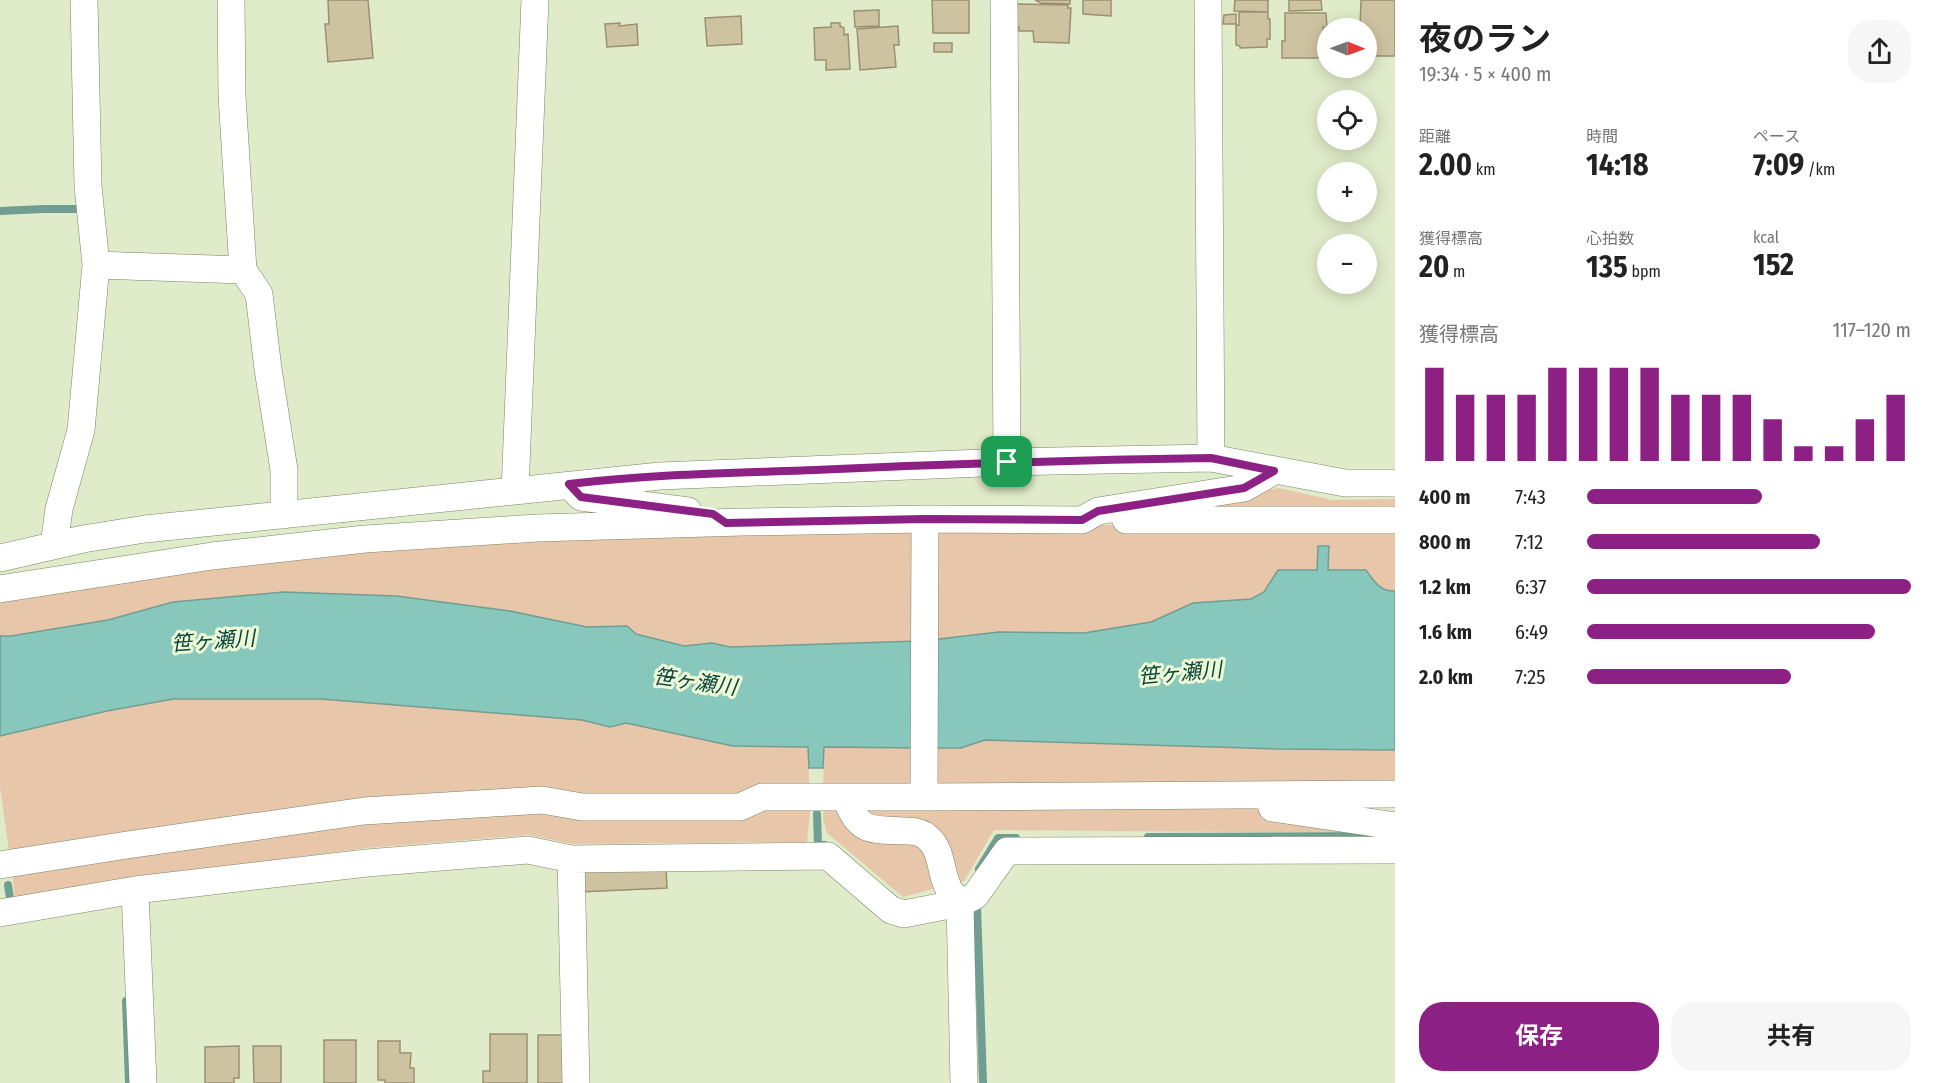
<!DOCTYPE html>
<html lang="ja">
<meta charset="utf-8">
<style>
body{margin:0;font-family:"Fira Sans Condensed","Noto Sans JP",sans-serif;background:#f6f6f6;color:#222;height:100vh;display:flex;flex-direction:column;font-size:22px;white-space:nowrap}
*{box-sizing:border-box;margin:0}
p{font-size:20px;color:#767676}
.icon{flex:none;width:33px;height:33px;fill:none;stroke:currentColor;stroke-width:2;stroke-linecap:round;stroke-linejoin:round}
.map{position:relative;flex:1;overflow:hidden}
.panel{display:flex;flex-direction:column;background:#fff;width:540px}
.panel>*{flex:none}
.needle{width:39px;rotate:91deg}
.tools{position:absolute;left:1317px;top:18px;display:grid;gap:12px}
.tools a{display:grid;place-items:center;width:60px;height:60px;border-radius:50%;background:#fff;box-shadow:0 3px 15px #0003;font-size:30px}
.pin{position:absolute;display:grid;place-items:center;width:51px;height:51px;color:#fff;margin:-26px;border-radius:12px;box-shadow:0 3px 9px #0006}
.round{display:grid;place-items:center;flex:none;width:63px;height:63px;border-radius:24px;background:#f6f6f6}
.head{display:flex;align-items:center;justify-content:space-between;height:102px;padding:0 24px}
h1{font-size:33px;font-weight:700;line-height:45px}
.stats{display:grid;grid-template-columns:repeat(3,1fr);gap:9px;height:102px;padding:6px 24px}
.stats div{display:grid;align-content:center}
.stats b{font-size:30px;font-weight:700}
.stats small{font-size:16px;font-weight:400}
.stats p{font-size:16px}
.chart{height:168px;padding:12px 24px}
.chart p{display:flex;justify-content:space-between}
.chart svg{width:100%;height:108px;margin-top:6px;stroke:#8c2084;stroke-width:6}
.cta{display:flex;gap:12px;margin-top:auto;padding:12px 24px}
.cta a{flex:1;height:69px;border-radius:24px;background:#8c2084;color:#fff;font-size:24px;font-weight:700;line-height:69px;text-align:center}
.cta a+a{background:#f6f6f6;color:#222}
ul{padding:0 24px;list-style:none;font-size:20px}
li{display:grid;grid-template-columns:96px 72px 1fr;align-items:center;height:45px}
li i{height:15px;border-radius:8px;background:#8c2084}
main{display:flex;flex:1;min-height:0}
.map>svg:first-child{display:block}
.green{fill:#e8c6aa}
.water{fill:#88c7bc;stroke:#719e92;stroke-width:1.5}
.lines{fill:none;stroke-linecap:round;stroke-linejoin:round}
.stream{stroke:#719e92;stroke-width:8}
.building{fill:#cec3a1;stroke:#9a9070;stroke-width:1.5}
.street-casing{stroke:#7a8465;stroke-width:28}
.street{stroke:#fff;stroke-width:27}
.route-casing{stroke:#fff;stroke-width:12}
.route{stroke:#8c2084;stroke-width:8}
.labels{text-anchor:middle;stroke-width:6;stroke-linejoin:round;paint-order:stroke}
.water-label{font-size:21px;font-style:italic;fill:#0c453e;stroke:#edf9d6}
</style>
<main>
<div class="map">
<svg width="1395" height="1083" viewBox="0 0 1395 1083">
<rect width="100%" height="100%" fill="#e0ecc9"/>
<!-- green -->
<path class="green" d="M 1279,488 L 1332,500 L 1395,499 L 1395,515 L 1133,511 Z
M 918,525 L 918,641 L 730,647 L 712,643 L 684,646 L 636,634 L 627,626 L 587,627 L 510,611 L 396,596 L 173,602 L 108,620 L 11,636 L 0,636 L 0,597 L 366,545 Z
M 931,525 L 1395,525 L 1395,591 C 1380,592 1374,581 1366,570 L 1327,570 L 1318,546 L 1317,570 L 1278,570 L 1264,592 L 1251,599 L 1193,603 L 1151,622 L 1084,633 L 999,632 L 931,640 Z
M 173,699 L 321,699 L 582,720 L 610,727 L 626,723 L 733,746 L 809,747 L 809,790 L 737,802 L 582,802 L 10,859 L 0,787 L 0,736 L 107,711 Z
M 985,740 L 1278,749 L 1395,750 L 1395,790 L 928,790 L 928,748 L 961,748 Z
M 824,747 L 918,748 L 918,791 L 823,790 Z
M 811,801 L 807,842 L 573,844 L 529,835 L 367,848 L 130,879 L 15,898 L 12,870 L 365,816 Z
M 824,801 L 925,844 L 940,887 L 903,897 L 827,833 L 823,819 Z
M 857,803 L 1248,808 L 1386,828 L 1386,833 L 994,830 L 964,881 L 953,884 L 943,850 L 876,822 Z"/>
<!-- water -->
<path class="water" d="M 1318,546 L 1329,546 L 1328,570 L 1366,570 C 1374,581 1380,592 1395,591 L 1395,750 L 1278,749 L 985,740 L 961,748 L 929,748 L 931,640 L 999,632 L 1084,633 L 1151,622 L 1193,603 L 1251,599 L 1264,592 L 1278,570 L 1317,570 Z
M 284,592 L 396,596 L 510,611 L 587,627 L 627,626 L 636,634 L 684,646 L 712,643 L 730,647 L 918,641 L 918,748 L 824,747 L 823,768 L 809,768 L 808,747 L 733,746 L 626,723 L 610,727 L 582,720 L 321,699 L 173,699 L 107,711 L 0,736 L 0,636 L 11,636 L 108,620 L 173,602 Z"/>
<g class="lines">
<!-- stream -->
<path class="stream" d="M 0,211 L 44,209 L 85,209
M 817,814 L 818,845 L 825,845
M 1148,837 L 1382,836
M 979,869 L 998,838 L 1016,838
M 8,885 L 11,905
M 977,905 L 983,1083
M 126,1001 L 129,1083"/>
</g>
<!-- building -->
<path class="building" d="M 328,0 L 368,0 L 373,58 L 328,62 L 325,24 L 329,24 Z
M 932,0 L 969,0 L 969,33 L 933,33 Z
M 1070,0 L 1070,4 L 1041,3 L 1035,0 Z
M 1083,0 L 1111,0 L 1111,16 L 1083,14 Z
M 1235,0 L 1268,0 L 1268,12 L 1234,11 Z
M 1289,0 L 1321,0 L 1322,10 L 1289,11 Z
M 1361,0 L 1395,0 L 1395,56 L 1366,56 L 1366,28 L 1360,28 Z
M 1017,4 L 1068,5 L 1068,8 L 1071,8 L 1069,43 L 1034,42 L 1033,31 L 1019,31 L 1019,27 L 1017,27 Z
M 879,10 L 879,26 L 855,27 L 854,11 Z
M 1239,12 L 1268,12 L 1268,19 L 1270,19 L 1270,39 L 1267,39 L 1267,47 L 1240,48 L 1240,46 L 1236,45 L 1236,25 L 1239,25 Z
M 1285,13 L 1326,13 L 1327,27 L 1323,27 L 1323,58 L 1282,58 L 1282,41 L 1285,41 Z
M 1236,14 L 1236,24 L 1223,24 L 1224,15 Z
M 741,16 L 742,44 L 707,46 L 705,18 Z
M 620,23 L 619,26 L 637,24 L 638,45 L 607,47 L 605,24 Z
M 831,23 L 840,23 L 840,26 L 844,28 L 844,35 L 848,34 L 850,69 L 826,70 L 826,60 L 815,60 L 814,28 L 831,27 Z
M 898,26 L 899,45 L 894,45 L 896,67 L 860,70 L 857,29 Z
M 934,43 L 952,43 L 952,52 L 934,52 Z
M 666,867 L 667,888 L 580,892 L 579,870 Z
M 490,1034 L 527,1034 L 527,1083 L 483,1083 L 483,1071 L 490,1071 Z
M 538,1035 L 565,1035 L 565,1083 L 538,1083 Z
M 324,1040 L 356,1040 L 356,1083 L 324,1083 Z
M 378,1041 L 400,1041 L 400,1053 L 411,1053 L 410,1068 L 414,1068 L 414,1083 L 385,1083 L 385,1080 L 378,1080 Z
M 239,1046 L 239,1078 L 234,1078 L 234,1083 L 205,1083 L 205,1047 Z
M 253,1046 L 281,1046 L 281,1083 L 254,1083 Z"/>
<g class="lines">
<!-- street casing -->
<g class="street-casing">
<path id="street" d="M 231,0 L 232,96 L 243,270
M 1004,0 L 1007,462
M 1208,0 L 1211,458
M 96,265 L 243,270 L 259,294 L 268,369 L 284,470 L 284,515
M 572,488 L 581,497 L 688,511
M 515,491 L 535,0
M 1126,520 L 1395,520
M 54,545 L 59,509 L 81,430 L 96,265 L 88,186 L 84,0
M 0,558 L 83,539 L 145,529 L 660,476 L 1007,462 L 1211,458 L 1345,483 L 1395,483
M 0,589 L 212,556 L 365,539 L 537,528 L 743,522 L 925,519 L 1082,520 L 1098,511 L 1244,488 L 1274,471
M 846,797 C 858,835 874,829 907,831 C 915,831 922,832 928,838 C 942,850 940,869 947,885 C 949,891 955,898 960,903 L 964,1083
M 924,797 L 1395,794
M 1272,808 L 1395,826
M 571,859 L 576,1083
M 0,865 L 127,845 L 364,811 L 542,800 L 582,807 L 740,807 L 762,797 L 924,797 L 925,519
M 135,890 L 143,1083
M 0,913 L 135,890 L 367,863 L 528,850 L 571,859 L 828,856 L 891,910 L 904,914 L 960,903 L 975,896 L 1007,851 L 1395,850"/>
</g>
<!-- street -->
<use href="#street" class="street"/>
</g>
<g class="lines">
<!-- route casing -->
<g class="route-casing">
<path id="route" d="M 1211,458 L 1274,471 L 1244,488 L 1098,511 L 1082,520 L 925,519 L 726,523 L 713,514 L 581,497 L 569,484 C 651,474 733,473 815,470 C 947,464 1079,460 1211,458 Z"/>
</g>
<!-- route -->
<use href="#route" class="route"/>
</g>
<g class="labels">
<!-- water labels -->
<g class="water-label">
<text transform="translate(213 641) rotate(-4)" y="7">笹ヶ瀬川</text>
<text transform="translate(1180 673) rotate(-5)" y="7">笹ヶ瀬川</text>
<text transform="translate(695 682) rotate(8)" y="7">笹ヶ瀬川</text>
</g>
</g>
</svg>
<div class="tools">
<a><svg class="needle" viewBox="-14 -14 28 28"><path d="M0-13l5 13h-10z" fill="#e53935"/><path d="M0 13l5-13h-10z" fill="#767676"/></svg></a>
<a><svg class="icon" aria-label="locate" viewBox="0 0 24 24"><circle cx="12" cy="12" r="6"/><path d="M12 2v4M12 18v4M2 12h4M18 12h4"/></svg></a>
<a>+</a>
<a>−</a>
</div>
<div class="pin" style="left:1007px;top:462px;background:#1e9e55"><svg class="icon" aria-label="arrive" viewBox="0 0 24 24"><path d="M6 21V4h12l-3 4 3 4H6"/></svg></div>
</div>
<section class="panel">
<div class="head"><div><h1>夜のラン</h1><p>19:34 · 5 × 400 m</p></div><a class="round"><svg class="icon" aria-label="share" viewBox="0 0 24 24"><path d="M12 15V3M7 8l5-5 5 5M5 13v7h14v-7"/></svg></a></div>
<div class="stats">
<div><p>距離</p><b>2.00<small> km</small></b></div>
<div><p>時間</p><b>14:18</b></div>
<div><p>ペース</p><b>7:09<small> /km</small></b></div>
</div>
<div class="stats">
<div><p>獲得標高</p><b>20<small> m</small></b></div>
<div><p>心拍数</p><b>135<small> bpm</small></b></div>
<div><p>kcal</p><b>152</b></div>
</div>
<div class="chart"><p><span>獲得標高</span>117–120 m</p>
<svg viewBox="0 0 160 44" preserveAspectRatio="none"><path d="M5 44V6M15 44V17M25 44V17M35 44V17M45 44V6M55 44V6M65 44V6M75 44V6M85 44V17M95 44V17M105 44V17M115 44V27M125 44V38M135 44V38M145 44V27M155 44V17"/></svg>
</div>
<ul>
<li><b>400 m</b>7:43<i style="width:54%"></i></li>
<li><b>800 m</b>7:12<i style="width:72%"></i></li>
<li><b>1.2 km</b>6:37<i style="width:100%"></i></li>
<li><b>1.6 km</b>6:49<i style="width:89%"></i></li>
<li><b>2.0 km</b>7:25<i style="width:63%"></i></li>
</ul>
<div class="cta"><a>保存</a><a>共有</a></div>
</section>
</main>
